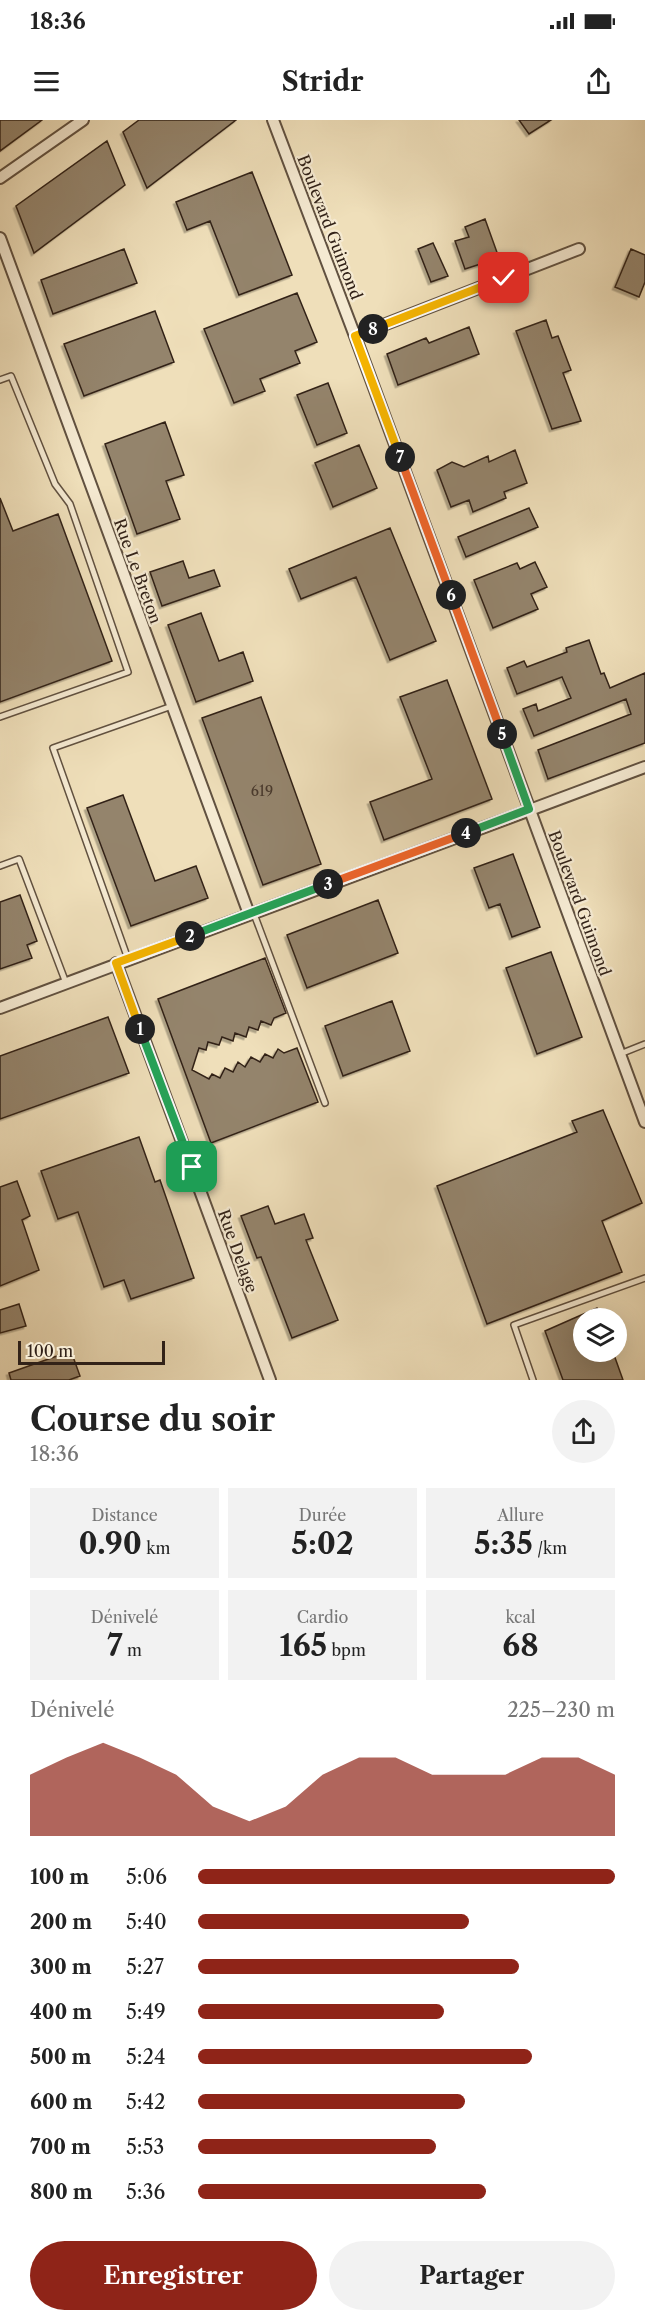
<!DOCTYPE html>
<html lang="fr">
<meta charset="utf-8">
<style>
body{margin:0;font-family:"Libre Caslon Text",serif;background:#f2f2f2;color:#222;height:100vh;display:flex;flex-direction:column;font-size:22px;white-space:nowrap}
*{box-sizing:border-box;margin:0}
p{font-size:20px;color:#767676}
.icon{flex:none;width:33px;height:33px;fill:none;stroke:currentColor;stroke-width:2;stroke-linecap:round;stroke-linejoin:round}
.map{position:relative;height:1260px;overflow:hidden}
.details{display:flex;flex-direction:column;background:#fff;flex:1}
.details>*{flex:none}
.buttons{position:absolute;left:573px;top:1188px;display:grid;gap:12px}
.buttons a{display:grid;place-items:center;width:54px;height:54px;border-radius:50%;background:#fff;box-shadow:0 6px 24px #0002;font-size:30px}
.scale{position:absolute;left:18px;bottom:15px;width:147px;box-sizing:border-box;padding-left:6px;border:3px solid #322218;border-top:0;font-size:16px;line-height:21px;white-space:nowrap;color:#322218;-webkit-text-stroke:4px #f5ead2;paint-order:stroke}
.pin{position:absolute;display:grid;place-items:center;width:51px;height:51px;color:#fff;margin:-26px;border-radius:12px;box-shadow:0 3px 9px #0006}
.km{position:absolute;width:30px;height:30px;margin:-15px;border-radius:50%;background:#222;color:#fff;font-size:16px;line-height:30px;text-align:center}
.round{display:grid;place-items:center;flex:none;width:63px;height:63px;border-radius:32px;background:#f2f2f2}
.headline{display:flex;align-items:center;justify-content:space-between;height:102px;padding:0 30px}
h1{font-size:33px;font-weight:700;line-height:45px}
.stats{display:grid;grid-template-columns:repeat(3,1fr);gap:9px;height:102px;padding:6px 30px}
.stats div{display:grid;align-content:center;border-radius:0px;background:#f2f2f2;text-align:center}
.stats b{font-size:30px;font-weight:700}
.stats small{font-size:16px;font-weight:400}
.stats p{font-size:16px}
.chart{height:168px;padding:12px 30px}
.chart p{display:flex;justify-content:space-between}
.chart svg{width:100%;height:108px;margin-top:6px;fill:#8f2418;opacity:.7}
.primary-button{display:flex;gap:12px;margin-top:auto;padding:12px 30px}
.primary-button a{flex:1;height:69px;border-radius:36px;background:#8f2418;color:#fff;font-size:24px;font-weight:700;line-height:69px;text-align:center}
.primary-button a+a{background:#f2f2f2;color:#222}
ul{padding:0 30px;list-style:none;font-size:20px}
li{display:grid;grid-template-columns:96px 72px 1fr;align-items:center;height:45px}
li i{height:15px;border-radius:8px;background:#8f2418}
.status{display:flex;justify-content:space-between;align-items:center;height:42px;padding:0 30px;background:#fff;direction:ltr}
.status svg{height:16px;fill:currentColor}
header{display:flex;justify-content:space-between;align-items:center;height:78px;padding:0 30px;background:#fff;font-size:27px;font-weight:700}
.map>svg:first-child{display:block}
.building{fill:#94846c;stroke:#322218;stroke-width:1.5;filter:url(#shadow)}
.lines{fill:none;stroke-linecap:round;stroke-linejoin:round}
.lane-casing{stroke:#615140;stroke-width:8}
.street-casing{stroke:#615140;stroke-width:14}
.lane{stroke:#f5ead2;stroke-width:5}
.street{stroke:#f5ead2;stroke-width:10}
.split-1-casing{stroke:#fff;stroke-width:12}
.split-2-casing{stroke:#fff;stroke-width:12}
.split-3-casing{stroke:#fff;stroke-width:12}
.split-4-casing{stroke:#fff;stroke-width:12}
.split-5-casing{stroke:#fff;stroke-width:12}
.split-6-casing{stroke:#fff;stroke-width:12}
.split-7-casing{stroke:#fff;stroke-width:12}
.split-8-casing{stroke:#fff;stroke-width:12}
.split-9-casing{stroke:#fff;stroke-width:12}
.split-1{stroke:#22a559;stroke-width:8}
.split-2{stroke:#f5b400;stroke-width:8}
.split-3{stroke:#22a559;stroke-width:8}
.split-4{stroke:#f0652b;stroke-width:8}
.split-5{stroke:#22a559;stroke-width:8}
.split-6{stroke:#f0652b;stroke-width:8}
.split-7{stroke:#f0652b;stroke-width:8}
.split-8{stroke:#f5b400;stroke-width:8}
.split-9{stroke:#f5b400;stroke-width:8}
.labels{text-anchor:middle;stroke-width:4.5;stroke-linejoin:round;paint-order:stroke}
.number-label{font-size:14px;fill:#4a3a2d}
.street-label{font-size:16px;fill:#322218;stroke:#f5ead2}
</style>
<div class="status"><b>18:36</b><svg viewBox="0 0 49 12"><path d="M0 12V9h3v3zM5 12V6h3v6zM10 12V3h3v9zM15 12V0h3v12zM26 1h20v11H26zM47 4h2v5h-2z"/></svg></div>
<header><svg class="icon" aria-label="menu" viewBox="0 0 24 24"><path d="M4 6h16M4 12h16M4 18h16"/></svg>Stridr<svg class="icon" aria-label="share" viewBox="0 0 24 24"><path d="M12 15V3M7 8l5-5 5 5M5 13v7h14v-7"/></svg></header>
<div class="map">
<svg width="645" height="1260" viewBox="0 0 645 1260">
<defs>
<filter id="shadow"><feDropShadow dx="-2.5" dy="2.5" stdDeviation="0" flood-color="#0004"/></filter>
</defs>
<rect width="100%" height="100%" fill="#efdfba"/>
<filter id="stains"><feTurbulence type="fractalNoise" baseFrequency=".00333" numOctaves="4"/><feColorMatrix values="0 0 0 0 .2 0 0 0 0 .09 0 0 0 0 .02 0 0 0 .5 -.17"/></filter>
<radialGradient id="worn" r=".72"><stop offset=".6" stop-color="#630" stop-opacity="0"/><stop offset="1" stop-color="#630" stop-opacity=".3"/></radialGradient>
<!-- building -->
<path class="building" d="M 0,0 L 42,0 L 0,31 Z
M 139,0 L 236,0 L 147,68 L 123,12 Z
M 519,0 L 551,0 L 529,14 Z
M 107,21 L 125,65 L 34,133 L 16,86 Z
M 252,52 L 292,155 L 239,175 L 210,101 L 187,110 L 176,82 Z
M 485,99 L 499,138 L 465,149 L 455,121 L 469,117 L 465,107 Z
M 433,123 L 448,156 L 431,162 L 418,129 Z
M 124,129 L 137,163 L 53,194 L 41,160 Z
M 631,129 L 645,135 L 645,162 L 639,177 L 615,167 Z
M 297,173 L 317,222 L 295,231 L 300,243 L 260,259 L 265,271 L 234,283 L 204,209 Z
M 155,191 L 174,242 L 84,276 L 64,224 Z
M 546,200 L 552,218 L 558,216 L 571,250 L 563,253 L 581,301 L 552,309 L 516,211 Z
M 469,207 L 479,234 L 398,265 L 387,234 L 426,218 L 429,223 Z
M 328,263 L 347,313 L 317,325 L 297,275 Z
M 165,302 L 184,355 L 166,361 L 180,399 L 137,414 L 105,324 Z
M 359,325 L 377,368 L 333,387 L 315,343 Z
M 515,330 L 527,363 L 504,372 L 506,378 L 473,392 L 469,380 L 451,387 L 437,350 L 452,342 L 464,347 L 488,336 L 489,342 Z
M 0,378 L 13,411 L 58,394 L 112,541 L 0,582 Z
M 529,388 L 538,407 L 466,437 L 458,417 Z
M 390,408 L 436,521 L 390,540 L 356,457 L 301,479 L 289,449 Z
M 183,441 L 189,458 L 214,450 L 220,466 L 162,486 L 150,452 Z
M 535,442 L 547,467 L 531,474 L 538,489 L 493,508 L 474,460 L 517,443 L 520,449 Z
M 201,493 L 219,541 L 243,532 L 253,561 L 196,582 L 168,505 Z
M 589,520 L 601,554 L 604,553 L 610,568 L 645,553 L 645,623 L 548,659 L 538,630 L 631,594 L 626,579 L 534,616 L 523,589 L 536,584 L 538,591 L 571,578 L 562,557 L 517,574 L 507,548 L 524,541 L 527,547 L 567,532 L 566,528 Z
M 447,560 L 492,679 L 384,720 L 370,682 L 432,659 L 400,577 Z
M 261,577 L 321,744 L 263,765 L 202,598 Z
M 123,675 L 155,761 L 196,746 L 208,778 L 131,806 L 87,688 Z
M 513,734 L 540,807 L 512,817 L 500,784 L 489,788 L 474,748 Z
M 20,775 L 37,821 L 27,825 L 32,838 L 0,849 L 0,782 Z
M 378,780 L 398,833 L 307,868 L 287,815 Z
M 551,832 L 582,917 L 537,934 L 506,848 Z
M 265,838 L 286,893 L 274,898 L 271,905 L 261,901 L 258,910 L 249,907 L 246,917 L 235,913 L 233,921 L 222,917 L 219,925 L 208,922 L 206,930 L 199,928 L 192,950 L 209,959 L 212,954 L 220,958 L 225,948 L 233,952 L 238,942 L 245,947 L 251,937 L 260,942 L 265,934 L 273,938 L 278,929 L 284,933 L 297,928 L 318,982 L 211,1023 L 158,879 Z
M 392,881 L 410,931 L 343,956 L 325,906 Z
M 108,897 L 129,953 L 0,999 L 0,936 Z
M 603,990 L 642,1083 L 602,1101 L 622,1152 L 487,1204 L 437,1066 L 577,1012 L 572,1001 Z
M 139,1017 L 155,1062 L 160,1060 L 194,1158 L 131,1179 L 124,1160 L 104,1167 L 78,1092 L 58,1099 L 41,1051 Z
M 17,1061 L 30,1096 L 22,1100 L 39,1150 L 0,1166 L 0,1067 Z
M 268,1086 L 275,1104 L 304,1094 L 313,1118 L 306,1120 L 338,1200 L 292,1218 L 261,1137 L 257,1138 L 241,1096 Z
M 19,1184 L 26,1206 L 0,1213 L 0,1190 Z
M 597,1188 L 601,1198 L 584,1198 L 584,1232 L 613,1232 L 623,1260 L 563,1260 L 545,1211 Z
M 71,1231 L 80,1256 L 69,1260 L 11,1260 L 9,1253 Z"/>
<g class="lines">
<!-- lane casing -->
<g class="lane-casing">
<path id="lane" d="M 0,260 L 11,256 L 55,364 L 70,384 L 128,552 L 0,597
M 0,746 L 19,739 L 66,863
M 254,794 L 325,983
M 128,839 L 53,628 L 172,586
M 620,934 L 645,924
M 533,1260 L 514,1205 L 645,1158"/>
</g>
<!-- street casing -->
<g class="street-casing">
<path id="street" d="M 273,0 L 355,216 L 645,1002
M 0,58 L 83,0
M 0,118 L 249,794
M 355,216 L 579,129
M 116,843 L 270,1260
M 0,888 L 645,647"/>
</g>
<!-- lane -->
<use href="#lane" class="lane"/>
<!-- street -->
<use href="#street" class="street"/>
</g>
<g class="lines">
<!-- split-1 casing -->
<g class="split-1-casing">
<path id="split-1" d="M 140,909 L 192,1047"/>
</g>
<!-- split-2 casing -->
<g class="split-2-casing">
<path id="split-2" d="M 140,909 L 116,843 L 190,816"/>
</g>
<!-- split-3 casing -->
<g class="split-3-casing">
<path id="split-3" d="M 190,816 L 328,764"/>
</g>
<!-- split-4 casing -->
<g class="split-4-casing">
<path id="split-4" d="M 328,764 L 466,713"/>
</g>
<!-- split-5 casing -->
<g class="split-5-casing">
<path id="split-5" d="M 466,713 L 529,689 L 502,614"/>
</g>
<!-- split-6 casing -->
<g class="split-6-casing">
<path id="split-6" d="M 451,475 L 502,614"/>
</g>
<!-- split-7 casing -->
<g class="split-7-casing">
<path id="split-7" d="M 400,337 L 451,475"/>
</g>
<!-- split-8 casing -->
<g class="split-8-casing">
<path id="split-8" d="M 373,209 L 355,216 L 400,337"/>
</g>
<!-- split-9 casing -->
<g class="split-9-casing">
<path id="split-9" d="M 373,209 L 504,158"/>
</g>
<!-- split-1 -->
<use href="#split-1" class="split-1"/>
<!-- split-2 -->
<use href="#split-2" class="split-2"/>
<!-- split-3 -->
<use href="#split-3" class="split-3"/>
<!-- split-4 -->
<use href="#split-4" class="split-4"/>
<!-- split-5 -->
<use href="#split-5" class="split-5"/>
<!-- split-6 -->
<use href="#split-6" class="split-6"/>
<!-- split-7 -->
<use href="#split-7" class="split-7"/>
<!-- split-8 -->
<use href="#split-8" class="split-8"/>
<!-- split-9 -->
<use href="#split-9" class="split-9"/>
</g>
<g class="labels">
<!-- number labels -->
<g class="number-label">
<text x="262" y="676">619</text>
</g>
<!-- street labels -->
<g class="street-label">
<text transform="translate(330 107) rotate(69)" y="6">Boulevard Guimond</text>
<text transform="translate(138 451) rotate(70)" y="6">Rue Le Breton</text>
<text transform="translate(580 783) rotate(70)" y="6">Boulevard Guimond</text>
<text transform="translate(238 1131) rotate(70)" y="6">Rue Delage</text>
</g>
</g>
<rect width="100%" height="100%" filter="url(#stains)"/>
<rect width="100%" height="100%" fill="url(#worn)"/>
</svg>
<div class="buttons">
<a><svg class="icon" aria-label="layers" viewBox="0 0 24 24"><path d="M12 4l9 5-9 5-9-5zM3 14l9 5 9-5"/></svg></a>
</div>
<div class="scale">100 m</div>
<div class="pin" style="left:192px;top:1047px;background:#1e9e55"><svg class="icon" aria-label="arrive" viewBox="0 0 24 24"><path d="M6 21V4h12l-3 4 3 4H6"/></svg></div>
<div class="pin" style="left:504px;top:158px;background:#d93025"><svg class="icon" aria-label="check" viewBox="0 0 24 24"><path d="M5 12l5 5 9-10"/></svg></div>
<b class="km" style="left:140px;top:909px">1</b>
<b class="km" style="left:190px;top:816px">2</b>
<b class="km" style="left:328px;top:764px">3</b>
<b class="km" style="left:466px;top:713px">4</b>
<b class="km" style="left:502px;top:614px">5</b>
<b class="km" style="left:451px;top:475px">6</b>
<b class="km" style="left:400px;top:337px">7</b>
<b class="km" style="left:373px;top:209px">8</b>
</div>
<section class="details">
<div class="headline"><div><h1>Course du soir</h1><p>18:36</p></div><a class="round"><svg class="icon" aria-label="share" viewBox="0 0 24 24"><path d="M12 15V3M7 8l5-5 5 5M5 13v7h14v-7"/></svg></a></div>
<div class="stats">
<div><p>Distance</p><b>0.90<small> km</small></b></div>
<div><p>Durée</p><b>5:02</b></div>
<div><p>Allure</p><b>5:35<small> /km</small></b></div>
</div>
<div class="stats">
<div><p>Dénivelé</p><b>7<small> m</small></b></div>
<div><p>Cardio</p><b>165<small> bpm</small></b></div>
<div><p>kcal</p><b>68</b></div>
</div>
<div class="chart"><p><span>Dénivelé</span>225–230 m</p>
<svg viewBox="0 0 160 44" preserveAspectRatio="none"><path d="M0 44V19L10 12L20 6L30 12L40 19L50 32L60 38L70 32L80 19L90 12L100 12L110 19L120 19L130 19L140 12L150 12L160 19V44z"/></svg>
</div>
<ul>
<li><b>100 m</b>5:06<i style="width:100%"></i></li>
<li><b>200 m</b>5:40<i style="width:65%"></i></li>
<li><b>300 m</b>5:27<i style="width:77%"></i></li>
<li><b>400 m</b>5:49<i style="width:59%"></i></li>
<li><b>500 m</b>5:24<i style="width:80%"></i></li>
<li><b>600 m</b>5:42<i style="width:64%"></i></li>
<li><b>700 m</b>5:53<i style="width:57%"></i></li>
<li><b>800 m</b>5:36<i style="width:69%"></i></li>
</ul>
<div class="primary-button"><a>Enregistrer</a><a>Partager</a></div>
</section>
